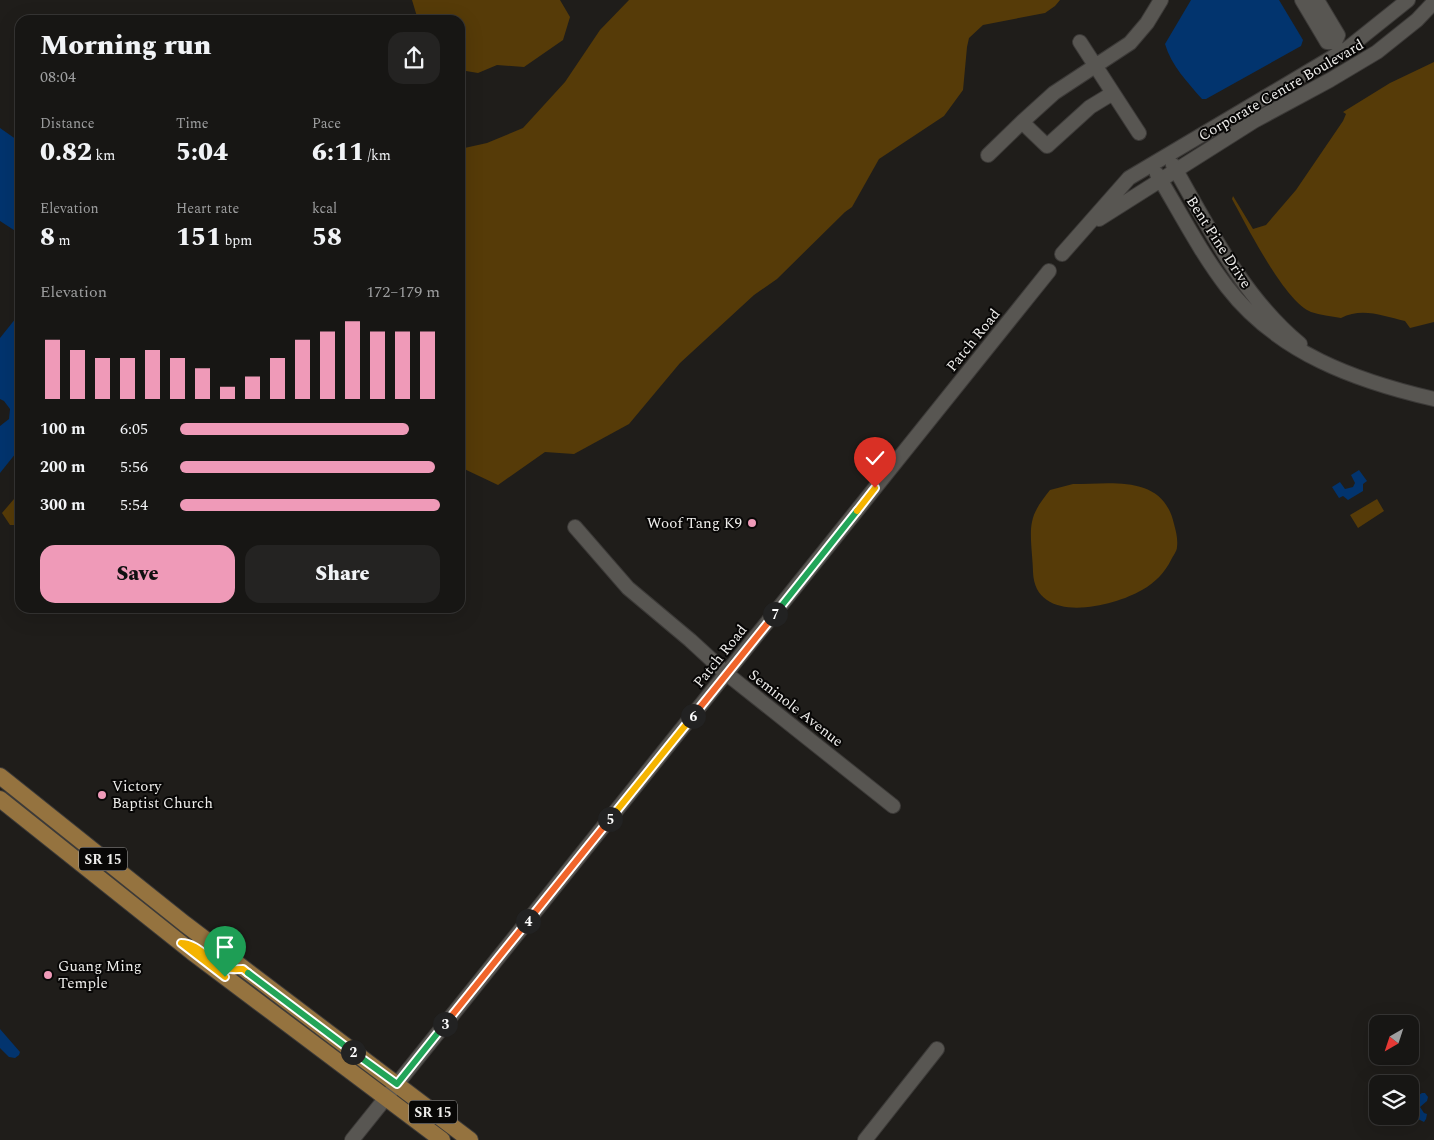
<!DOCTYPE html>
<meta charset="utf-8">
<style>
body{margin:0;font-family:Spectral,serif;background:#242322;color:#f1f3f6;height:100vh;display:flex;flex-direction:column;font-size:19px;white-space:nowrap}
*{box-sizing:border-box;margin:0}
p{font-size:16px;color:#9e9fa0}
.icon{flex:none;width:28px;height:28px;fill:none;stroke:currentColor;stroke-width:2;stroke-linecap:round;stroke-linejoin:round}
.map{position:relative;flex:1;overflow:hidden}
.sheet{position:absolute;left:15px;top:15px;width:450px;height:598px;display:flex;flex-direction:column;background:#171614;border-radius:15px;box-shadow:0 5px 20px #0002,0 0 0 1px #363534}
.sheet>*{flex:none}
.needle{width:32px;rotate:219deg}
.fabs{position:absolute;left:1369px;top:1015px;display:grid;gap:10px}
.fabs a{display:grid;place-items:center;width:50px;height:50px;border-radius:10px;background:#171614;box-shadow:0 5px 20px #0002,0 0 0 1px #363534;font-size:25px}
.pin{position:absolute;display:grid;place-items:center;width:42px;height:42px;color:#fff;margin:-51px -21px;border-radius:50% 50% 50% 0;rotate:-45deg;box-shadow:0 0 5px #0007}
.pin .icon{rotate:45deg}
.km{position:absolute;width:25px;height:25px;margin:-12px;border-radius:50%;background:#222;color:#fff;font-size:14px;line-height:25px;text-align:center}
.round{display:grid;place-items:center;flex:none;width:52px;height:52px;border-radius:15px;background:#242322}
.overview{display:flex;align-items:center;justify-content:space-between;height:85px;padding:0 25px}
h1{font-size:28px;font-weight:800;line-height:38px}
.stats{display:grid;grid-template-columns:repeat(3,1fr);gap:8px;height:85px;padding:5px 25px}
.stats div{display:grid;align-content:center}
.stats b{font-size:25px;font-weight:800}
.stats small{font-size:14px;font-weight:400}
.stats p{font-size:14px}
.chart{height:140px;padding:10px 25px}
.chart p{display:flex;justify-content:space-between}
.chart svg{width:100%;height:90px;margin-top:5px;stroke:#ef9ab8;stroke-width:6}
.cta{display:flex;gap:10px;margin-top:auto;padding:10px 25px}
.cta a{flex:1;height:58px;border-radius:15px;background:#ef9ab8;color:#111;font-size:20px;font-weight:800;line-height:58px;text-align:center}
.cta a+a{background:#242322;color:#f1f3f6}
ul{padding:0 25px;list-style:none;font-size:16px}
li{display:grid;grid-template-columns:80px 60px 1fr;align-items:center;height:38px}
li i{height:12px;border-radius:6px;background:#ef9ab8}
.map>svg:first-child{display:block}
.green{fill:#563b08}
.water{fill:#02346e}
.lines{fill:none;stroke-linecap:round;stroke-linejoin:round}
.minor-casing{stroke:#3c3a38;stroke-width:16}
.major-casing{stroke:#3c3a38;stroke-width:18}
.minor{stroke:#585652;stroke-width:14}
.major{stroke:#95733f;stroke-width:16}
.split-1-casing{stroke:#fff;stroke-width:10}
.split-2-casing{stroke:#fff;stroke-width:10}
.split-3-casing{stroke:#fff;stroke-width:10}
.split-4-casing{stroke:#fff;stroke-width:10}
.split-5-casing{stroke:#fff;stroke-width:10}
.split-6-casing{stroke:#fff;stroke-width:10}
.split-7-casing{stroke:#fff;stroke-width:10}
.split-8-casing{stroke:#fff;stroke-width:10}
.split-9-casing{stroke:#fff;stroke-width:10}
.split-1{stroke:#f5b400;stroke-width:6}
.split-2{stroke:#22a559;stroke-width:6}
.split-3{stroke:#22a559;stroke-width:6}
.split-4{stroke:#f0652b;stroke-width:6}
.split-5{stroke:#f0652b;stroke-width:6}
.split-6{stroke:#f5b400;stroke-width:6}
.split-7{stroke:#f0652b;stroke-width:6}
.split-8{stroke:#22a559;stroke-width:6}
.split-9{stroke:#f5b400;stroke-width:6}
.poi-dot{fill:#ef9ab8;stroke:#080706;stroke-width:2}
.labels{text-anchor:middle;stroke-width:4;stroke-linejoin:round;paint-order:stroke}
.shield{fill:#080706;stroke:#aaa9a7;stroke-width:1}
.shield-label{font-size:14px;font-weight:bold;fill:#efeeec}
.street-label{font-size:15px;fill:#efeeec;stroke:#080706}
.poi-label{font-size:15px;fill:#efeeec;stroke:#080706;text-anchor:start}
</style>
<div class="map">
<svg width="1434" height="1140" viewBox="0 0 1434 1140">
<rect width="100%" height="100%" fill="#1f1d1a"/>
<!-- green -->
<path class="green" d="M 412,0 L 560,0 L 570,17 L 563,40 L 524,67 L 497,65 L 478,73 L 460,70 L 460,20 L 418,20 Z
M 629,0 L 1060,0 L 1055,6 L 1045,13 L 983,25 L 969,38 L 967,47 L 963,90 L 944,116 L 879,159 L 852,207 L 845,212 L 777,279 L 754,295 L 680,363 L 629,424 L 574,454 L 545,452 L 498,485 L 460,467 L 460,149 L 487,143 L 523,128 L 565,82 L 600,30 Z
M 1434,62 L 1434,322 L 1410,328 L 1405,321 C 1383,316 1362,307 1341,318 C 1331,316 1320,315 1311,312 C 1284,301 1247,226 1232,199 L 1233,196 L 1253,229 L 1266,225 L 1296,190 L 1343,121 L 1346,114 L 1343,112 L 1390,83 Z
M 1073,484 C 1112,484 1163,474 1174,524 C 1176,531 1178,539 1177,547 C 1177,551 1173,556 1171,560 C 1165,572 1155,583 1142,590 C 1113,607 1035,626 1033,572 C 1033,558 1029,535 1032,522 C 1034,510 1043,499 1050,490 Z
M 20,492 L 20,525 L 10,525 L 2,513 Z
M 1377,499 L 1384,511 L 1358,528 L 1350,515 Z"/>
<!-- water -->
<path class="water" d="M 1191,0 L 1279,0 L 1303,40 L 1301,46 L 1206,99 L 1202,99 C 1188,83 1171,65 1165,44 Z
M 0,128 L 20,142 L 20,234 L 0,221 Z
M 20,313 L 20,448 L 0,473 L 0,426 L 9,419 L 10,409 L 4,401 L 0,399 L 0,338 Z
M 1359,470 L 1367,481 L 1363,484 L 1363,491 L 1348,500 L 1343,496 L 1339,498 L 1332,487 L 1340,482 L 1345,489 L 1353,487 L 1355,483 L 1351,475 Z
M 0,1029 L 20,1052 L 19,1055 L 15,1058 L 9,1057 L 0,1048 Z
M 1422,1093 L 1425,1093 L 1428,1097 L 1427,1101 L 1420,1107 L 1424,1113 L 1427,1114 L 1426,1119 L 1424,1122 L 1418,1119 L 1412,1109 L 1410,1108 L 1410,1104 L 1416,1100 L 1414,1098 Z"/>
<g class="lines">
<!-- minor casing -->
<g class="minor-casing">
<path id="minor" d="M 1302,0 L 1327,42 L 1335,42
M 1317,0 L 1338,35 L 1335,42
M 1080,42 L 1113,93
M 1139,133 L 1113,93 L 1090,107 L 1047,146 L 1022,122 L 1054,93 L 1130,43 L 1147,23 L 1161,0
M 988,155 L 1022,122
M 1173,165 C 1209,228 1243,297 1300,344
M 1157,174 C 1180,212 1200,252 1227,287 C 1278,353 1356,381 1434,399
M 1099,219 L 1254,121 L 1330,80 L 1377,52 L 1417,20 L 1434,2
M 1062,254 L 1129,178 L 1348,48 L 1408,0
M 575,527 L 628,588 L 690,640 L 727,674 L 893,806
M 352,1140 L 1049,271
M 865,1140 L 937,1049"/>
</g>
<!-- major casing -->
<g class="major-casing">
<path id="major" d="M 0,776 L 185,924 L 470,1140
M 0,799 L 192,952 L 442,1140"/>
</g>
<!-- minor -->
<use href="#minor" class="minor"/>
<!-- major -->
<use href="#major" class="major"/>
</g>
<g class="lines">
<!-- split-1 casing -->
<g class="split-1-casing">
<path id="split-1" d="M 225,977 L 181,943 C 199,943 210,963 227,968 C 232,970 238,969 243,969 L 248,973"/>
</g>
<!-- split-2 casing -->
<g class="split-2-casing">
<path id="split-2" d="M 248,973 L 353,1052"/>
</g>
<!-- split-3 casing -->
<g class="split-3-casing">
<path id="split-3" d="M 353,1052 L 397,1084 L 445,1024"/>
</g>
<!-- split-4 casing -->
<g class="split-4-casing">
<path id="split-4" d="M 445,1024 L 528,921"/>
</g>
<!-- split-5 casing -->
<g class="split-5-casing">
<path id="split-5" d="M 528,921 L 610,819"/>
</g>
<!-- split-6 casing -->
<g class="split-6-casing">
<path id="split-6" d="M 610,819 L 693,716"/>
</g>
<!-- split-7 casing -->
<g class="split-7-casing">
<path id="split-7" d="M 693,716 L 775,614"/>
</g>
<!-- split-8 casing -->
<g class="split-8-casing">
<path id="split-8" d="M 775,614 L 857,511"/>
</g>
<!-- split-9 casing -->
<g class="split-9-casing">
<path id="split-9" d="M 857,511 L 875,488"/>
</g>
<!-- split-1 -->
<use href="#split-1" class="split-1"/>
<!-- split-2 -->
<use href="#split-2" class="split-2"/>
<!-- split-3 -->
<use href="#split-3" class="split-3"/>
<!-- split-4 -->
<use href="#split-4" class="split-4"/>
<!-- split-5 -->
<use href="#split-5" class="split-5"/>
<!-- split-6 -->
<use href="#split-6" class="split-6"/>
<!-- split-7 -->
<use href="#split-7" class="split-7"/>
<!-- split-8 -->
<use href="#split-8" class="split-8"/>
<!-- split-9 -->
<use href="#split-9" class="split-9"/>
</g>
<!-- markers -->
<g class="poi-dot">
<circle cx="752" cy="523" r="5"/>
<circle cx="102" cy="795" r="5"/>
<circle cx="48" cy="975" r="5"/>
</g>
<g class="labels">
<!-- shield labels -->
<g class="shield">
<rect x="79" y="847.5" width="48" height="23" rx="4"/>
<rect x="409" y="1100.5" width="48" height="23" rx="4"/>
</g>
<g class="shield-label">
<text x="103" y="864">SR 15</text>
<text x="433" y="1117">SR 15</text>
</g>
<!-- street labels -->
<g class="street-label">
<text transform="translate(1281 90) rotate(-30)" y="5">Corporate Centre Boulevard</text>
<text transform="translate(1219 242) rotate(57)" y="5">Bent Pine Drive</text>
<text transform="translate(973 340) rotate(-51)" y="5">Patch Road</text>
<text transform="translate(720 656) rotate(-51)" y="5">Patch Road</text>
<text transform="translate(796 708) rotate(38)" y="5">Seminole Avenue</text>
</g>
<!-- poi labels -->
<g class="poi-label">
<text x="742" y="528" text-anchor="end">Woof Tang K9</text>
<text x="112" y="791">Victory<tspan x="112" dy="17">Baptist Church</tspan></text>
<text x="58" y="971">Guang Ming<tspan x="58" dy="17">Temple</tspan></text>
</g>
</g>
</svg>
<div class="fabs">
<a><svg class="needle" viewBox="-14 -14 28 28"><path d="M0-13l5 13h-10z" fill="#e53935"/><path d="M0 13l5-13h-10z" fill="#9e9fa0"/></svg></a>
<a><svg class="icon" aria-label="layers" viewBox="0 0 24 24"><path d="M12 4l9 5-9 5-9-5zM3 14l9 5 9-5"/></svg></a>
</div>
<div class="pin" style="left:225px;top:977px;background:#1e9e55"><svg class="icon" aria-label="arrive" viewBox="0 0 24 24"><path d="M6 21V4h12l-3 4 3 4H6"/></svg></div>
<div class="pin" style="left:875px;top:488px;background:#d93025"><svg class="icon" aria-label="check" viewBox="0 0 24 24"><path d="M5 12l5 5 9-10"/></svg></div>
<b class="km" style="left:353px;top:1052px">2</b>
<b class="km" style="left:445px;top:1024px">3</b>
<b class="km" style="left:528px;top:921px">4</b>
<b class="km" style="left:610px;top:819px">5</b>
<b class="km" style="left:693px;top:716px">6</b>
<b class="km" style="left:775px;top:614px">7</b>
<section class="sheet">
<div class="overview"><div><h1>Morning run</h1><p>08:04</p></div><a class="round"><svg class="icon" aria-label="share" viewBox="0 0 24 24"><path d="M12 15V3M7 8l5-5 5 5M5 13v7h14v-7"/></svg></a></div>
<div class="stats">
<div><p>Distance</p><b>0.82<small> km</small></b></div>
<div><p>Time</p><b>5:04</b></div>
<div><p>Pace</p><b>6:11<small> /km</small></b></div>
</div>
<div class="stats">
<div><p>Elevation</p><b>8<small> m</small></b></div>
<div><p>Heart rate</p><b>151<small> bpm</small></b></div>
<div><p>kcal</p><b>58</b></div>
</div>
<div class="chart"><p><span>Elevation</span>172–179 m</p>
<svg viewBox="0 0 160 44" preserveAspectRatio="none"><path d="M5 44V15M15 44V20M25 44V24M35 44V24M45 44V20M55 44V24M65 44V29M75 44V38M85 44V33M95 44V24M105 44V15M115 44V11M125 44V6M135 44V11M145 44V11M155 44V11"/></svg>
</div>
<ul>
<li><b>100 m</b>6:05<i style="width:88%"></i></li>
<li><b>200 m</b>5:56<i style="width:98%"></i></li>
<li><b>300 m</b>5:54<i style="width:100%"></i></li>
</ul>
<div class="cta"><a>Save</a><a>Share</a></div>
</section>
</div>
